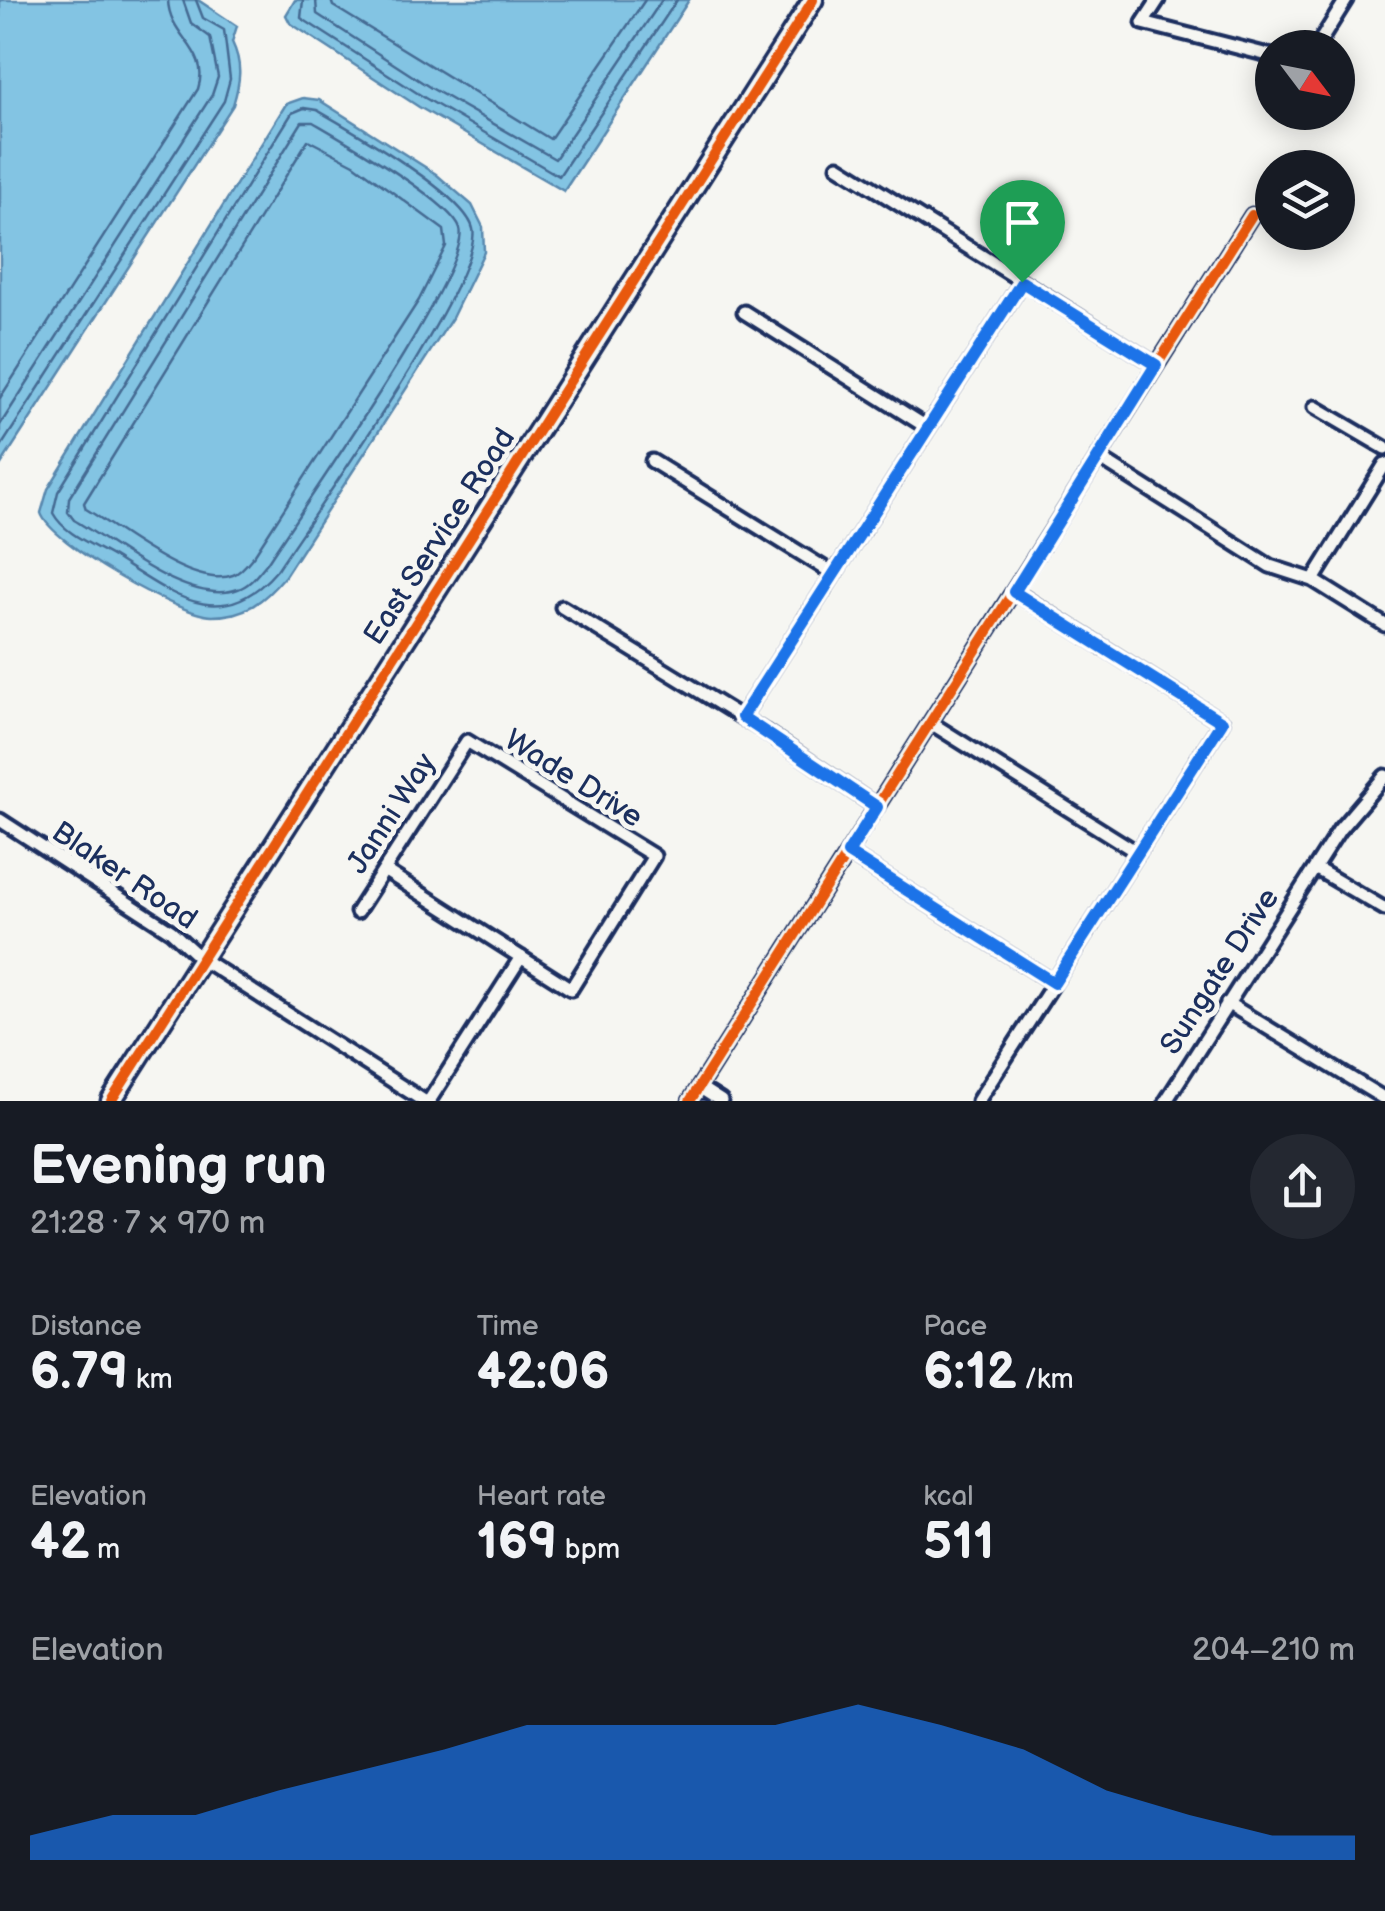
<!DOCTYPE html>
<meta charset="utf-8">
<style>
body{margin:0;font-family:"Balsamiq Sans",sans-serif;background:#242831;color:#f1f3f6;height:100vh;display:flex;flex-direction:column;font-size:38px;white-space:nowrap}
*{box-sizing:border-box;margin:0}
p{font-size:32px;color:#9ea1a6}
.icon{flex:none;width:55px;height:55px;fill:none;stroke:currentColor;stroke-width:2;stroke-linecap:round;stroke-linejoin:round}
.map{position:relative;height:1101px;overflow:hidden}
.details{display:flex;flex-direction:column;background:#171b24;flex:1}
.details>*{flex:none}
.needle{width:65px;rotate:122deg}
.buttons{position:absolute;left:1255px;top:30px;display:grid;gap:20px}
.buttons a{display:grid;place-items:center;width:100px;height:100px;border-radius:50%;background:#171b24;box-shadow:0 5px 25px #0003;font-size:50px}
.pin{position:absolute;display:grid;place-items:center;width:85px;height:85px;color:#fff;margin:-102px -42px;border-radius:50% 50% 50% 0;rotate:-45deg;box-shadow:0 0 10px #0007}
.pin .icon{rotate:45deg}
.round{display:grid;place-items:center;flex:none;width:105px;height:105px;border-radius:52px;background:#242831}
.head{display:flex;align-items:center;justify-content:space-between;height:170px;padding:0 30px}
h1{font-size:55px;font-weight:800;line-height:75px}
.metrics{display:grid;grid-template-columns:repeat(3,1fr);gap:15px;height:170px;padding:10px 30px}
.metrics div{display:grid;align-content:center}
.metrics b{font-size:50px;font-weight:800}
.metrics small{font-size:28px;font-weight:400}
.metrics p{font-size:28px}
.chart{height:280px;padding:20px 30px}
.chart p{display:flex;justify-content:space-between}
.chart svg{width:100%;height:180px;margin-top:10px;fill:#1a73e8;opacity:.7}
.map>svg:first-child{display:block}
.water{fill:#83c4e3;stroke:#5988ae;stroke-width:2.5}
.lines{fill:none;stroke-linecap:round;stroke-linejoin:round}
.shore{stroke:#456b93;stroke-width:2.5}
.street-casing{stroke:#1b2f5e;stroke-width:19}
.secondary-casing{stroke:#1b2f5e;stroke-width:25}
.street{stroke:#f6f6f2;stroke-width:11}
.secondary{stroke:#f6f6f2;stroke-width:18}
.cycleway-casing{stroke:#f6f6f2;stroke-width:16}
.cycleway{stroke:#e8590c;stroke-width:10}
.route-casing{stroke:#fff;stroke-width:20}
.route{stroke:#1a73e8;stroke-width:12}
.labels{text-anchor:middle;stroke-width:10;stroke-linejoin:round;paint-order:stroke}
.street-label{font-size:30px;fill:#1b2f5e;stroke:#f6f6f2}
</style>
<div class="map">
<svg width="1385" height="1101" viewBox="0 0 1385 1101">
<rect width="100%" height="100%" fill="#f6f6f2"/>
<filter id="ink" filterUnits="userSpaceOnUse"><feTurbulence type="fractalNoise" baseFrequency=".01" numOctaves="2"/><feDisplacementMap in="SourceGraphic" scale="20" xChannelSelector="R" yChannelSelector="G"/><feConvolveMatrix kernelMatrix="1 2 1 2 8 2 1 2 1" color-interpolation-filters="sRGB"/></filter>
<g filter="url(#ink)">
<!-- water -->
<path class="water" d="M 0,0 L 198,0 L 237,26 L 232,42 C 243,65 240,82 233,105 L 0,466 Z
M 295,0 L 689,0 L 564,191 L 419,107 L 290,23 L 286,15 Z
M 303,98 L 319,100 L 436,174 L 472,205 L 483,227 L 484,252 L 452,318 L 285,576 C 264,601 246,616 212,616 C 180,616 50,543 41,513 L 48,489 L 286,104 Z"/>
<g class="lines">
<!-- shore -->
<path class="shore" d="M 303,0 L 301,18 L 425,98 L 559,176 L 677,0
M 316,0 L 317,14 L 431,88 L 555,159 L 662,0
M 331,0 L 333,6 L 550,139 L 645,0
M 304,108 L 317,110 C 350,129 465,194 473,229 C 484,278 312,516 277,570 C 222,635 173,595 115,558 C 94,545 65,535 53,513 L 58,492 L 292,113 Z
M 302,122 L 313,122 C 342,139 451,201 460,229 C 472,269 298,514 267,563 C 259,572 251,585 238,589 C 190,607 115,544 74,520 L 68,512 L 69,498 Z
M 308,140 L 354,164 L 444,230 L 446,246 L 419,300 L 255,554 C 249,561 242,572 233,575 C 194,590 119,529 86,509 L 84,503 Z
M 0,398 L 198,89 C 211,49 169,38 168,0
M 0,425 L 212,95 L 218,77 L 210,37 L 191,23 L 183,0
M 0,448 L 224,101 L 230,79 L 224,30 L 203,18 L 196,0"/>
<!-- street casing -->
<g class="street-casing">
<path id="street" d="M 1158,0 L 1143,23 L 1272,56
M 1316,48 L 1346,0
M 838,166 L 1156,365
M 744,312 L 928,428
M 1315,407 L 1385,448
M 1101,459 L 1270,566 L 1313,580 L 1385,625
M 652,461 L 834,574
M 1313,580 L 1385,464
M 562,607 L 764,731 L 877,807
M 742,717 L 1022,282
M 931,723 L 1138,853
M 0,820 L 171,931 L 199,957 L 424,1101
M 848,853 L 1054,983
M 1315,868 L 1385,909
M 357,912 L 467,741 L 654,856 L 571,989 L 384,870
M 1227,1003 L 1385,1099
M 699,1087 L 721,1101
M 429,1101 L 521,957
M 690,1101 L 1252,215
M 978,1101 L 1222,722 L 1015,592
M 1166,1101 L 1339,830 L 1385,776"/>
</g>
<!-- secondary casing -->
<g class="secondary-casing">
<path id="secondary" d="M 111,1101 L 813,0"/>
</g>
<!-- street -->
<use href="#street" class="street"/>
<!-- secondary -->
<use href="#secondary" class="secondary"/>
<!-- cycleway casing -->
<g class="cycleway-casing">
<path id="cycleway" d="M 111,1101 L 813,0
M 690,1101 L 1252,215"/>
</g>
<!-- cycleway -->
<use href="#cycleway" class="cycleway"/>
</g>
</g>
<g class="lines" filter="url(#ink)">
<!-- route casing -->
<g class="route-casing">
<path id="route" d="M 1022,282 L 1156,365 L 1014,592 L 1222,722 L 1054,983 L 848,853 L 877,807 L 742,717 Z"/>
</g>
<!-- route -->
<use href="#route" class="route"/>
</g>
<g class="labels">
<!-- street labels -->
<g class="street-label">
<text transform="translate(439 536) rotate(-57)" y="10">East Service Road</text>
<text transform="translate(574 778) rotate(32)" y="10">Wade Drive</text>
<text transform="translate(391 813) rotate(-57)" y="10">Janni Way</text>
<text transform="translate(125 875) rotate(34)" y="10">Blaker Road</text>
<text transform="translate(1219 971) rotate(-57)" y="10">Sungate Drive</text>
</g>
</g>
</svg>
<div class="buttons">
<a><svg class="needle" viewBox="-14 -14 28 28"><path d="M0-13l5 13h-10z" fill="#e53935"/><path d="M0 13l5-13h-10z" fill="#9ea1a6"/></svg></a>
<a><svg class="icon" aria-label="layers" viewBox="0 0 24 24"><path d="M12 4l9 5-9 5-9-5zM3 14l9 5 9-5"/></svg></a>
</div>
<div class="pin" style="left:1022px;top:282px;background:#1e9e55"><svg class="icon" aria-label="arrive" viewBox="0 0 24 24"><path d="M6 21V4h12l-3 4 3 4H6"/></svg></div>
</div>
<section class="details">
<div class="head"><div><h1>Evening run</h1><p>21:28 · 7 × 970 m</p></div><a class="round"><svg class="icon" aria-label="share" viewBox="0 0 24 24"><path d="M12 15V3M7 8l5-5 5 5M5 13v7h14v-7"/></svg></a></div>
<div class="metrics">
<div><p>Distance</p><b>6.79<small> km</small></b></div>
<div><p>Time</p><b>42:06</b></div>
<div><p>Pace</p><b>6:12<small> /km</small></b></div>
</div>
<div class="metrics">
<div><p>Elevation</p><b>42<small> m</small></b></div>
<div><p>Heart rate</p><b>169<small> bpm</small></b></div>
<div><p>kcal</p><b>511</b></div>
</div>
<div class="chart"><p><span>Elevation</span>204–210 m</p>
<svg viewBox="0 0 160 44" preserveAspectRatio="none"><path d="M0 44V38L10 33L20 33L30 27L40 22L50 17L60 11L70 11L80 11L90 11L100 6L110 11L120 17L130 27L140 33L150 38L160 38V44z"/></svg>
</div>
</section>
